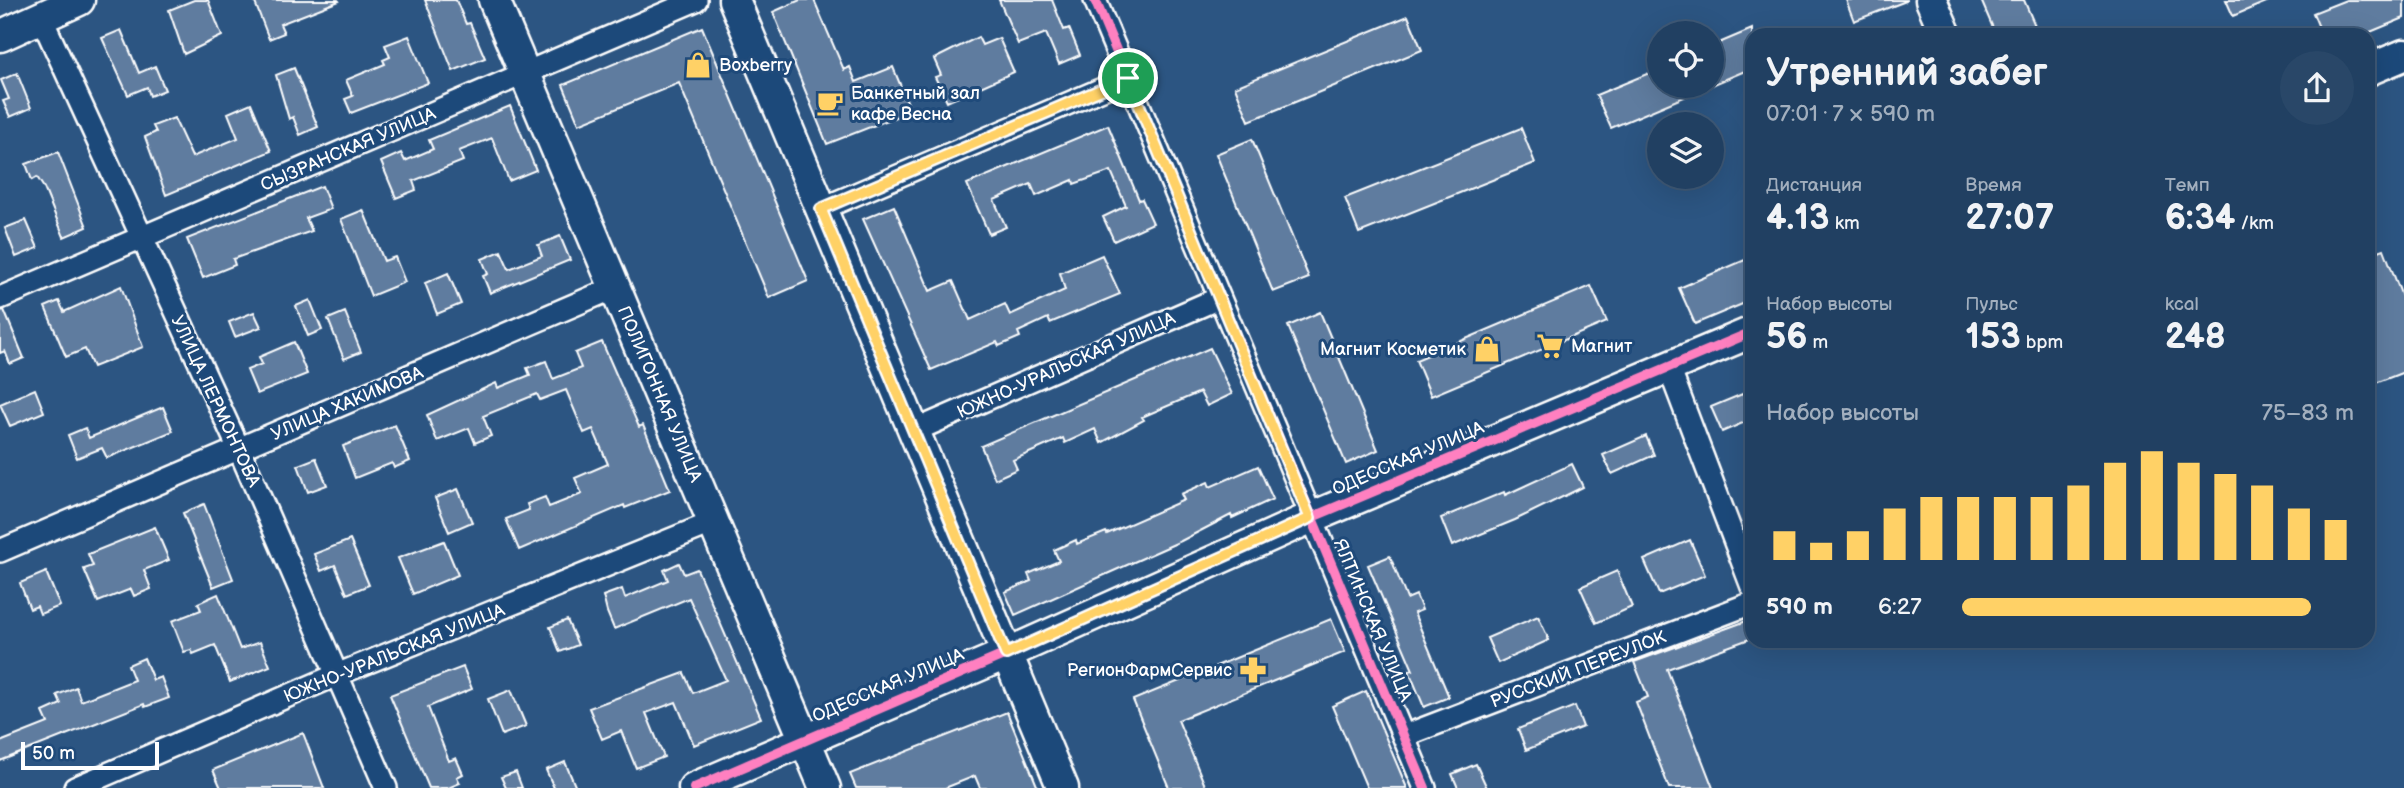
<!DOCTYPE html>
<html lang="ru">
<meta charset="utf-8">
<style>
body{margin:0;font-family:"Balsamiq Sans",sans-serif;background:#294768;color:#f1f3f6;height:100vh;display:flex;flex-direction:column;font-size:26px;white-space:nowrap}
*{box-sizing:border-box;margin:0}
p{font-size:23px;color:#a2afbe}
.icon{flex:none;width:38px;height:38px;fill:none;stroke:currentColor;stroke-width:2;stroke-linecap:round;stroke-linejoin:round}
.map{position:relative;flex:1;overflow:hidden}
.side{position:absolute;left:1745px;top:28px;width:630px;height:620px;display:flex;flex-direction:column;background:#214062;border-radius:21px;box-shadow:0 7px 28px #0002,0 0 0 2px #3e5977}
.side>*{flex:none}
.fabs{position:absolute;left:1647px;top:21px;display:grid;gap:14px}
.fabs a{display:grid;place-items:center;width:77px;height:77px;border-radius:50%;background:#214062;box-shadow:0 7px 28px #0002,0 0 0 2px #3e5977;font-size:35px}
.scale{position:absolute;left:21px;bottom:18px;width:138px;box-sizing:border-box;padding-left:7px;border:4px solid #fff;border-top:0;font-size:19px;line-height:24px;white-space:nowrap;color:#fff;-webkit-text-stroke:5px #1f4a7a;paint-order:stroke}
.pin{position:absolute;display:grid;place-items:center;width:60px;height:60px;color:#fff;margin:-30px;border:4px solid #fff;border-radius:50%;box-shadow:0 2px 7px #0007}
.round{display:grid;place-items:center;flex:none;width:74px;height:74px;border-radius:37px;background:#294768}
.head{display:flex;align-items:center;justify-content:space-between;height:119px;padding:0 21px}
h1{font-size:38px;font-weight:700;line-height:52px}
.figures{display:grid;grid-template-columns:repeat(3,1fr);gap:10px;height:119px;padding:7px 21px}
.figures div{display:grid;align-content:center}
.figures b{font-size:35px;font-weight:700}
.figures small{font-size:19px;font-weight:400}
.figures p{font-size:19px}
.chart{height:196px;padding:14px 21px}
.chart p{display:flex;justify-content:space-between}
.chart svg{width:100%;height:126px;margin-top:7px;stroke:#ffd166;stroke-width:6}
ul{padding:0 21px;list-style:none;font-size:23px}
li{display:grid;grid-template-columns:112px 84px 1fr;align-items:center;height:52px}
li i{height:18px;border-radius:9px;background:#ffd166}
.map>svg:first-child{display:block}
.building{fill:#5e7c9f;stroke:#fff;stroke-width:2}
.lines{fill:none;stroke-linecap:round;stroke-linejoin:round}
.street-casing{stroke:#fff;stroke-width:26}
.secondary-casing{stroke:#fff;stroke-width:35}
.street{stroke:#1f4a7a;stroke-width:21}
.secondary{stroke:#1f4a7a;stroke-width:30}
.cycleway-casing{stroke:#1f4a7a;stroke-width:15}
.cycleway{stroke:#ff80c0;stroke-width:10}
.route-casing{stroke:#fff;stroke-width:14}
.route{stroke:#ffd166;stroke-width:9}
.labels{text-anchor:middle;stroke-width:6;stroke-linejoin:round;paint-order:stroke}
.poi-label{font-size:18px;fill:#fff;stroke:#1f4a7a;text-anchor:start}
.street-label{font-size:18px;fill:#fff;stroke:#1f4a7a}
</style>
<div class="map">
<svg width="2404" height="788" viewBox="0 0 2404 788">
<rect width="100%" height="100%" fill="#2c5582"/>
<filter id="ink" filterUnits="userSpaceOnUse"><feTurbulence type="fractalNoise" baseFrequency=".0143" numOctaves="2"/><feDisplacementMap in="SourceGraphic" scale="14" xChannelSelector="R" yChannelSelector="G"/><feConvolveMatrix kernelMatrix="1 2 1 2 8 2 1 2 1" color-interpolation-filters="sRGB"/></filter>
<g filter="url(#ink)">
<!-- building -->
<path class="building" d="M 194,0 L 208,0 L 222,36 L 184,54 L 169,10 Z
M 254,0 L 338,0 L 339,1 L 280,24 L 284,33 L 269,39 Z
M 425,0 L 456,0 L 466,24 L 470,23 L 485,58 L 453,71 Z
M 800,0 L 814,0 L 844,70 L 850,67 L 856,82 L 893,67 L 911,111 L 827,144 L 773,12 Z
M 999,0 L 1052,0 L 1064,30 L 1069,28 L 1080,55 L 1059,64 L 1046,33 L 1018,44 Z
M 1846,0 L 1906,0 L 1906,1 L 1854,21 Z
M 1981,0 L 2024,0 L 2039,35 L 1996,35 Z
M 2226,0 L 2271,0 L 2233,16 Z
M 2346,0 L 2404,0 L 2404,18 L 2363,35 L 2322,35 L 2313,13 Z
M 1408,16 L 1422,50 L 1249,121 L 1235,87 Z
M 702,27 L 808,281 L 769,298 L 679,83 L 579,124 L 563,85 Z
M 1752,29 L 1752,68 L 1712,85 L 1712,46 Z
M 121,30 L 139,73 L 155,66 L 165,90 L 150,96 L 147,87 L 128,95 L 102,38 Z
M 409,36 L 428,83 L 351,113 L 345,99 L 353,96 L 346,80 L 385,64 L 383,60 L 390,57 L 385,45 Z
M 978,37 L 982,45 L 999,38 L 1014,72 L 947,102 L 935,77 L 941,75 L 934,59 Z
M 294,68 L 318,127 L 300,135 L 293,117 L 289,119 L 276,75 Z
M 1659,69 L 1659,86 L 1710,86 L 1611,128 L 1596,95 Z
M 17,73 L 31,108 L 10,117 L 3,101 L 9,99 L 1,80 Z
M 251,103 L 271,151 L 166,195 L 145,137 L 156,132 L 153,126 L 174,118 L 192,157 L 238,138 L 228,113 Z
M 510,106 L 536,170 L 509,181 L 492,138 L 459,151 L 463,161 L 413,181 L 416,190 L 396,198 L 381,162 L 401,153 L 405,161 L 433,149 L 429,140 Z
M 1108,125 L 1139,200 L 1142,199 L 1153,223 L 1114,241 L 1103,217 L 1126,206 L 1111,171 L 1074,184 L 1073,180 L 1036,196 L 1031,184 L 994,200 L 1006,227 L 989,234 L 967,184 Z
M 1521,128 L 1535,163 L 1359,233 L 1345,198 Z
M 1252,139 L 1309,278 L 1273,292 L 1216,154 Z
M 58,152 L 87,227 L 64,237 L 44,188 L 37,177 L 32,180 L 26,164 Z
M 322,186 L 331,209 L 306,218 L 312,231 L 233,259 L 235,265 L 203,278 L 187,239 Z
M 894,206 L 930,291 L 953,281 L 970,320 L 1005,304 L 1010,315 L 1065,290 L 1060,273 L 1102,255 L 1120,294 L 1050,323 L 1048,318 L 1018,332 L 1020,337 L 999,346 L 997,342 L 931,370 L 863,219 Z
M 363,210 L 384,261 L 395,257 L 405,282 L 371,296 L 341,219 Z
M 26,220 L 38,248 L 16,257 L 5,228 Z
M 560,236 L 570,260 L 490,293 L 483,276 L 488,274 L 482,259 L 501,251 L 509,269 L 542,256 L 538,245 Z
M 2384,249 L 2404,302 L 2404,372 L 2376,383 L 2368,359 L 2368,255 Z
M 1752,257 L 1752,300 L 1695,324 L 1679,288 Z
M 448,273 L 461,304 L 437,314 L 425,283 Z
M 121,286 L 143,347 L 93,367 L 85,349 L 66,357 L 45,307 L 59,301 L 64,312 Z
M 1591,286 L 1607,322 L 1431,396 L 1416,360 Z
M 310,300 L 322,330 L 308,336 L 296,306 Z
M 4,310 L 24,358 L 10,364 L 5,351 L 0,353 L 0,311 Z
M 254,312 L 261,327 L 235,337 L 229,322 Z
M 345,312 L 361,352 L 344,359 L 328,319 Z
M 1320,312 L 1378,450 L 1346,464 L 1288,326 Z
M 294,342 L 307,374 L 257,394 L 247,370 L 262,364 L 259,357 Z
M 602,342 L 639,427 L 643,425 L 670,490 L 625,508 L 624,505 L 519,550 L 506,519 L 529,510 L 527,504 L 545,497 L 549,507 L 582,494 L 575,478 L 608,464 L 593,429 L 584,433 L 566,390 L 540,400 L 537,394 L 483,416 L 491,436 L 475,443 L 469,428 L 437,441 L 427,415 L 496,383 L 498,388 L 530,375 L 527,368 L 546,361 L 553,379 L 581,368 L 575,353 Z
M 1210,348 L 1232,394 L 1207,406 L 1200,392 L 1142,417 L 1144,420 L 1101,443 L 1095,429 L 1065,443 L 1063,438 L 1013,460 L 1017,469 L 995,479 L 981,446 Z
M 35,389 L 44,412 L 10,426 L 0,404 Z
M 1752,390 L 1752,419 L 1722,432 L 1711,407 Z
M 163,407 L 173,431 L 107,458 L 102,448 L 77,458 L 68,435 L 85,428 L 89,438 Z
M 395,425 L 410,461 L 394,468 L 392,463 L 355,478 L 343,446 Z
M 1646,436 L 1654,455 L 1612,474 L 1603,455 Z
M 316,458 L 327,485 L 308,492 L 298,465 Z
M 1572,464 L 1583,487 L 1515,520 L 1452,546 L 1441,518 L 1504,492 L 1505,495 Z
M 1258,466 L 1273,499 L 1232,518 L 1231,515 L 1181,541 L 1015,615 L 1005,592 L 1031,581 L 1028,574 L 1059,561 L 1054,550 L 1076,540 L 1077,544 L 1106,532 L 1107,534 L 1184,500 L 1181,494 L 1208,482 L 1210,487 Z
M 458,489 L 472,522 L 449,532 L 435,498 Z
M 204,504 L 233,579 L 213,587 L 183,513 Z
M 155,527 L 169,560 L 144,570 L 151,589 L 134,596 L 131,589 L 98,602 L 84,569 L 93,566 L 88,554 Z
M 350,540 L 369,585 L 347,594 L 335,565 L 321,571 L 314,554 Z
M 1690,540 L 1705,575 L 1659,594 L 1644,560 Z
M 444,541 L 458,575 L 413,594 L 398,558 Z
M 1390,556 L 1407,599 L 1416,595 L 1422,610 L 1414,613 L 1449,697 L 1424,707 L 1409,671 L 1413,670 L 1368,565 Z
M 679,563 L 684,574 L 697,569 L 761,718 L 694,745 L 676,702 L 646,713 L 664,757 L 636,768 L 621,731 L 602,739 L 589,708 L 684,673 L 693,693 L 726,680 L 689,598 L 614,629 L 607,612 L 603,596 L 622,589 L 625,598 L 668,580 L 664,570 Z
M 1617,571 L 1632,607 L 1596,623 L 1580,587 Z
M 46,572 L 60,606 L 40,614 L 37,606 L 30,609 L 20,583 Z
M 218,594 L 240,649 L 260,642 L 270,666 L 230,682 L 215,645 L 193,654 L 191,650 L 184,652 L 172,621 L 201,610 L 198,603 Z
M 1538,616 L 1549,640 L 1498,663 L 1487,638 Z
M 1331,619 L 1345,652 L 1178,720 L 1206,788 L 1169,788 L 1133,700 Z
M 1752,619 L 1752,638 L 1667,669 L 1713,788 L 1669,788 L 1636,702 L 1648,697 L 1634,662 Z
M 567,620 L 578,645 L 560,652 L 550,627 Z
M 144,658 L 153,680 L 161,677 L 169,698 L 145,707 L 144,704 L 0,761 L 0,742 L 48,723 L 43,712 L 61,704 L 57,695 L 76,687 L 81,701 L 134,680 L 128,665 Z
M 463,667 L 472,689 L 428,707 L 449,761 L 456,758 L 463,774 L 457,777 L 460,783 L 448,788 L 429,788 L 390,695 Z
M 511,690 L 526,726 L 502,735 L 488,699 Z
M 1366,691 L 1407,788 L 1367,788 L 1332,706 Z
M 1575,706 L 1583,727 L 1526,750 L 1518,729 Z
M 1007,712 L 1038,788 L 980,788 L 975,776 L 945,788 L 856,788 L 850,774 Z
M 303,733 L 324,788 L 221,788 L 213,770 Z
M 565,762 L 576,788 L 554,788 L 546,770 Z
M 1476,764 L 1487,788 L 1458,788 L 1452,774 Z
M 516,772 L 522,788 L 506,788 L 501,777 Z"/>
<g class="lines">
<!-- street casing -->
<g class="street-casing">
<path id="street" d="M 1095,0 L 1425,788
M 41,17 L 239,449 L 386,788
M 821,209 L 1128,78
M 0,298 L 696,0
M 1669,368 L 1752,587
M 914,431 L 1219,298
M 0,551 L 616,287
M 1404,736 L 1752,603
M 75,788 L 339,674 L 714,522"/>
</g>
<!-- secondary casing -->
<g class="secondary-casing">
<path id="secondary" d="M 494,0 L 825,788
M 734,0 L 1063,788
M 1931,0 L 1946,35
M 0,36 L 79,0
M 2368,70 L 2404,55
M 694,788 L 1006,654 L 1310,518 L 1752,332"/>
</g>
<!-- street -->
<use href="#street" class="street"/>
<!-- secondary -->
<use href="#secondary" class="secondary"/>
<!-- cycleway casing -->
<g class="cycleway-casing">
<path id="cycleway" d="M 1095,0 L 1425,788
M 694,788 L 1006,654 L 1310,518 L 1752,332"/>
</g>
<!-- cycleway -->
<use href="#cycleway" class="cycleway"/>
</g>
</g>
<g class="lines" filter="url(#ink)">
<!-- route casing -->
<g class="route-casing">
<path id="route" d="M 1128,78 L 1310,518 L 1006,654 L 821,209 Z"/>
</g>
<!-- route -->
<use href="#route" class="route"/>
</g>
<!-- icons -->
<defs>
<g id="shop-bare" transform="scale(2.1)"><path d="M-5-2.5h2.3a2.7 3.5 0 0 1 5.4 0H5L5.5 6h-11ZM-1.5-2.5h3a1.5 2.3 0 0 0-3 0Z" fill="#ffd166" stroke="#1f4a7a" stroke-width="2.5" paint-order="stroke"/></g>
<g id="cafe-bare" transform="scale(2.1)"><path d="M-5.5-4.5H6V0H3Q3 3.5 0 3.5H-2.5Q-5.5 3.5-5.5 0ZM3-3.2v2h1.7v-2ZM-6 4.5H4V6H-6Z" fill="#ffd166" stroke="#1f4a7a" stroke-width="2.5" paint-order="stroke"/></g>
<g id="supermarket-bare" transform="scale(2.1)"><path d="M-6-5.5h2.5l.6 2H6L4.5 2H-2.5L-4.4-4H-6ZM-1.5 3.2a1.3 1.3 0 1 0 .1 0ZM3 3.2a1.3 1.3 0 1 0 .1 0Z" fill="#ffd166" stroke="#1f4a7a" stroke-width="2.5" paint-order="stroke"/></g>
<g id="pharmacy-bare" transform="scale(2.1)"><path d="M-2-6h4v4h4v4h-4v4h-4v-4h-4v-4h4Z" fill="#ffd166" stroke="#1f4a7a" stroke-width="2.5" paint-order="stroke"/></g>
</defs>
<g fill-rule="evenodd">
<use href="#shop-bare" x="698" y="65"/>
<use href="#cafe-bare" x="830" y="103"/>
<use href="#supermarket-bare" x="1550" y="346"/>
<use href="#shop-bare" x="1487" y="349"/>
<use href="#pharmacy-bare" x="1253" y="670"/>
</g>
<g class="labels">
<!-- poi labels -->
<g class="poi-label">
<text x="719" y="71">Boxberry</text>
<text x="851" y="99">Банкетный зал<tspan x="851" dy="21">кафе Весна</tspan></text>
<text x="1571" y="352">Магнит</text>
<text x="1466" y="355" text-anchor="end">Магнит Косметик</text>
<text x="1232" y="676" text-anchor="end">РегионФармСервис</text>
</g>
<!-- street labels -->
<g class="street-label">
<text transform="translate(348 149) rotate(-23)" y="6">СЫЗРАНСКАЯ УЛИЦА</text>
<text transform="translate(1066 365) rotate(-24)" y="6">ЮЖНО-УРАЛЬСКАЯ УЛИЦА</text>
<text transform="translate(660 394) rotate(67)" y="6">ПОЛИГОННАЯ УЛИЦА</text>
<text transform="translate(216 401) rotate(65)" y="6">УЛИЦА ЛЕРМОНТОВА</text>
<text transform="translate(347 403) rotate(-23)" y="6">УЛИЦА ХАКИМОВА</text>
<text transform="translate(1408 458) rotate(-23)" y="6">ОДЕССКАЯ УЛИЦА</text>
<text transform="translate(1373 620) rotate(67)" y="6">ЯЛТИНСКАЯ УЛИЦА</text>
<text transform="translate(394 653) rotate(-22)" y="6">ЮЖНО-УРАЛЬСКАЯ УЛИЦА</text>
<text transform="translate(1578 669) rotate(-21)" y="6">РУССКИЙ ПЕРЕУЛОК</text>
<text transform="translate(888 685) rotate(-23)" y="6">ОДЕССКАЯ УЛИЦА</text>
</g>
</g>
</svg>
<div class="fabs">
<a><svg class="icon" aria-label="locate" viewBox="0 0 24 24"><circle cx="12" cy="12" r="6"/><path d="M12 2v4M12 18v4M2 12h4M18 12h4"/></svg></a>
<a><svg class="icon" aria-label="layers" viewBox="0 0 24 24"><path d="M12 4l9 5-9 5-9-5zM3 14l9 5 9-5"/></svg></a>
</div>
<div class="scale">50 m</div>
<div class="pin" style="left:1128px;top:78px;background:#1e9e55"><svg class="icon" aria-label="arrive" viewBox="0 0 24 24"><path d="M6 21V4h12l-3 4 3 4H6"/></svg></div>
<section class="side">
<div class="head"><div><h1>Утренний забег</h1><p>07:01 · 7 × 590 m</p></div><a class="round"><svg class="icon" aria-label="share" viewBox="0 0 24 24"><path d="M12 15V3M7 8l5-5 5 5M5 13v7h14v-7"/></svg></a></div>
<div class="figures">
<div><p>Дистанция</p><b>4.13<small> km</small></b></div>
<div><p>Время</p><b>27:07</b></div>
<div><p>Темп</p><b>6:34<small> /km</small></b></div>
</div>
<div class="figures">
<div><p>Набор высоты</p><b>56<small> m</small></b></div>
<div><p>Пульс</p><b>153<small> bpm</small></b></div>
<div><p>kcal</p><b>248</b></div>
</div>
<div class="chart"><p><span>Набор высоты</span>75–83 m</p>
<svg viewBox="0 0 160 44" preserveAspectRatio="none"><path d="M5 44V34M15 44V38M25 44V34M35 44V26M45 44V22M55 44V22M65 44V22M75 44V22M85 44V18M95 44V10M105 44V6M115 44V10M125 44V14M135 44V18M145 44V26M155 44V30"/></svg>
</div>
<ul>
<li><b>590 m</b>6:27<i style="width:89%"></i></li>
</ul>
</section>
</div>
